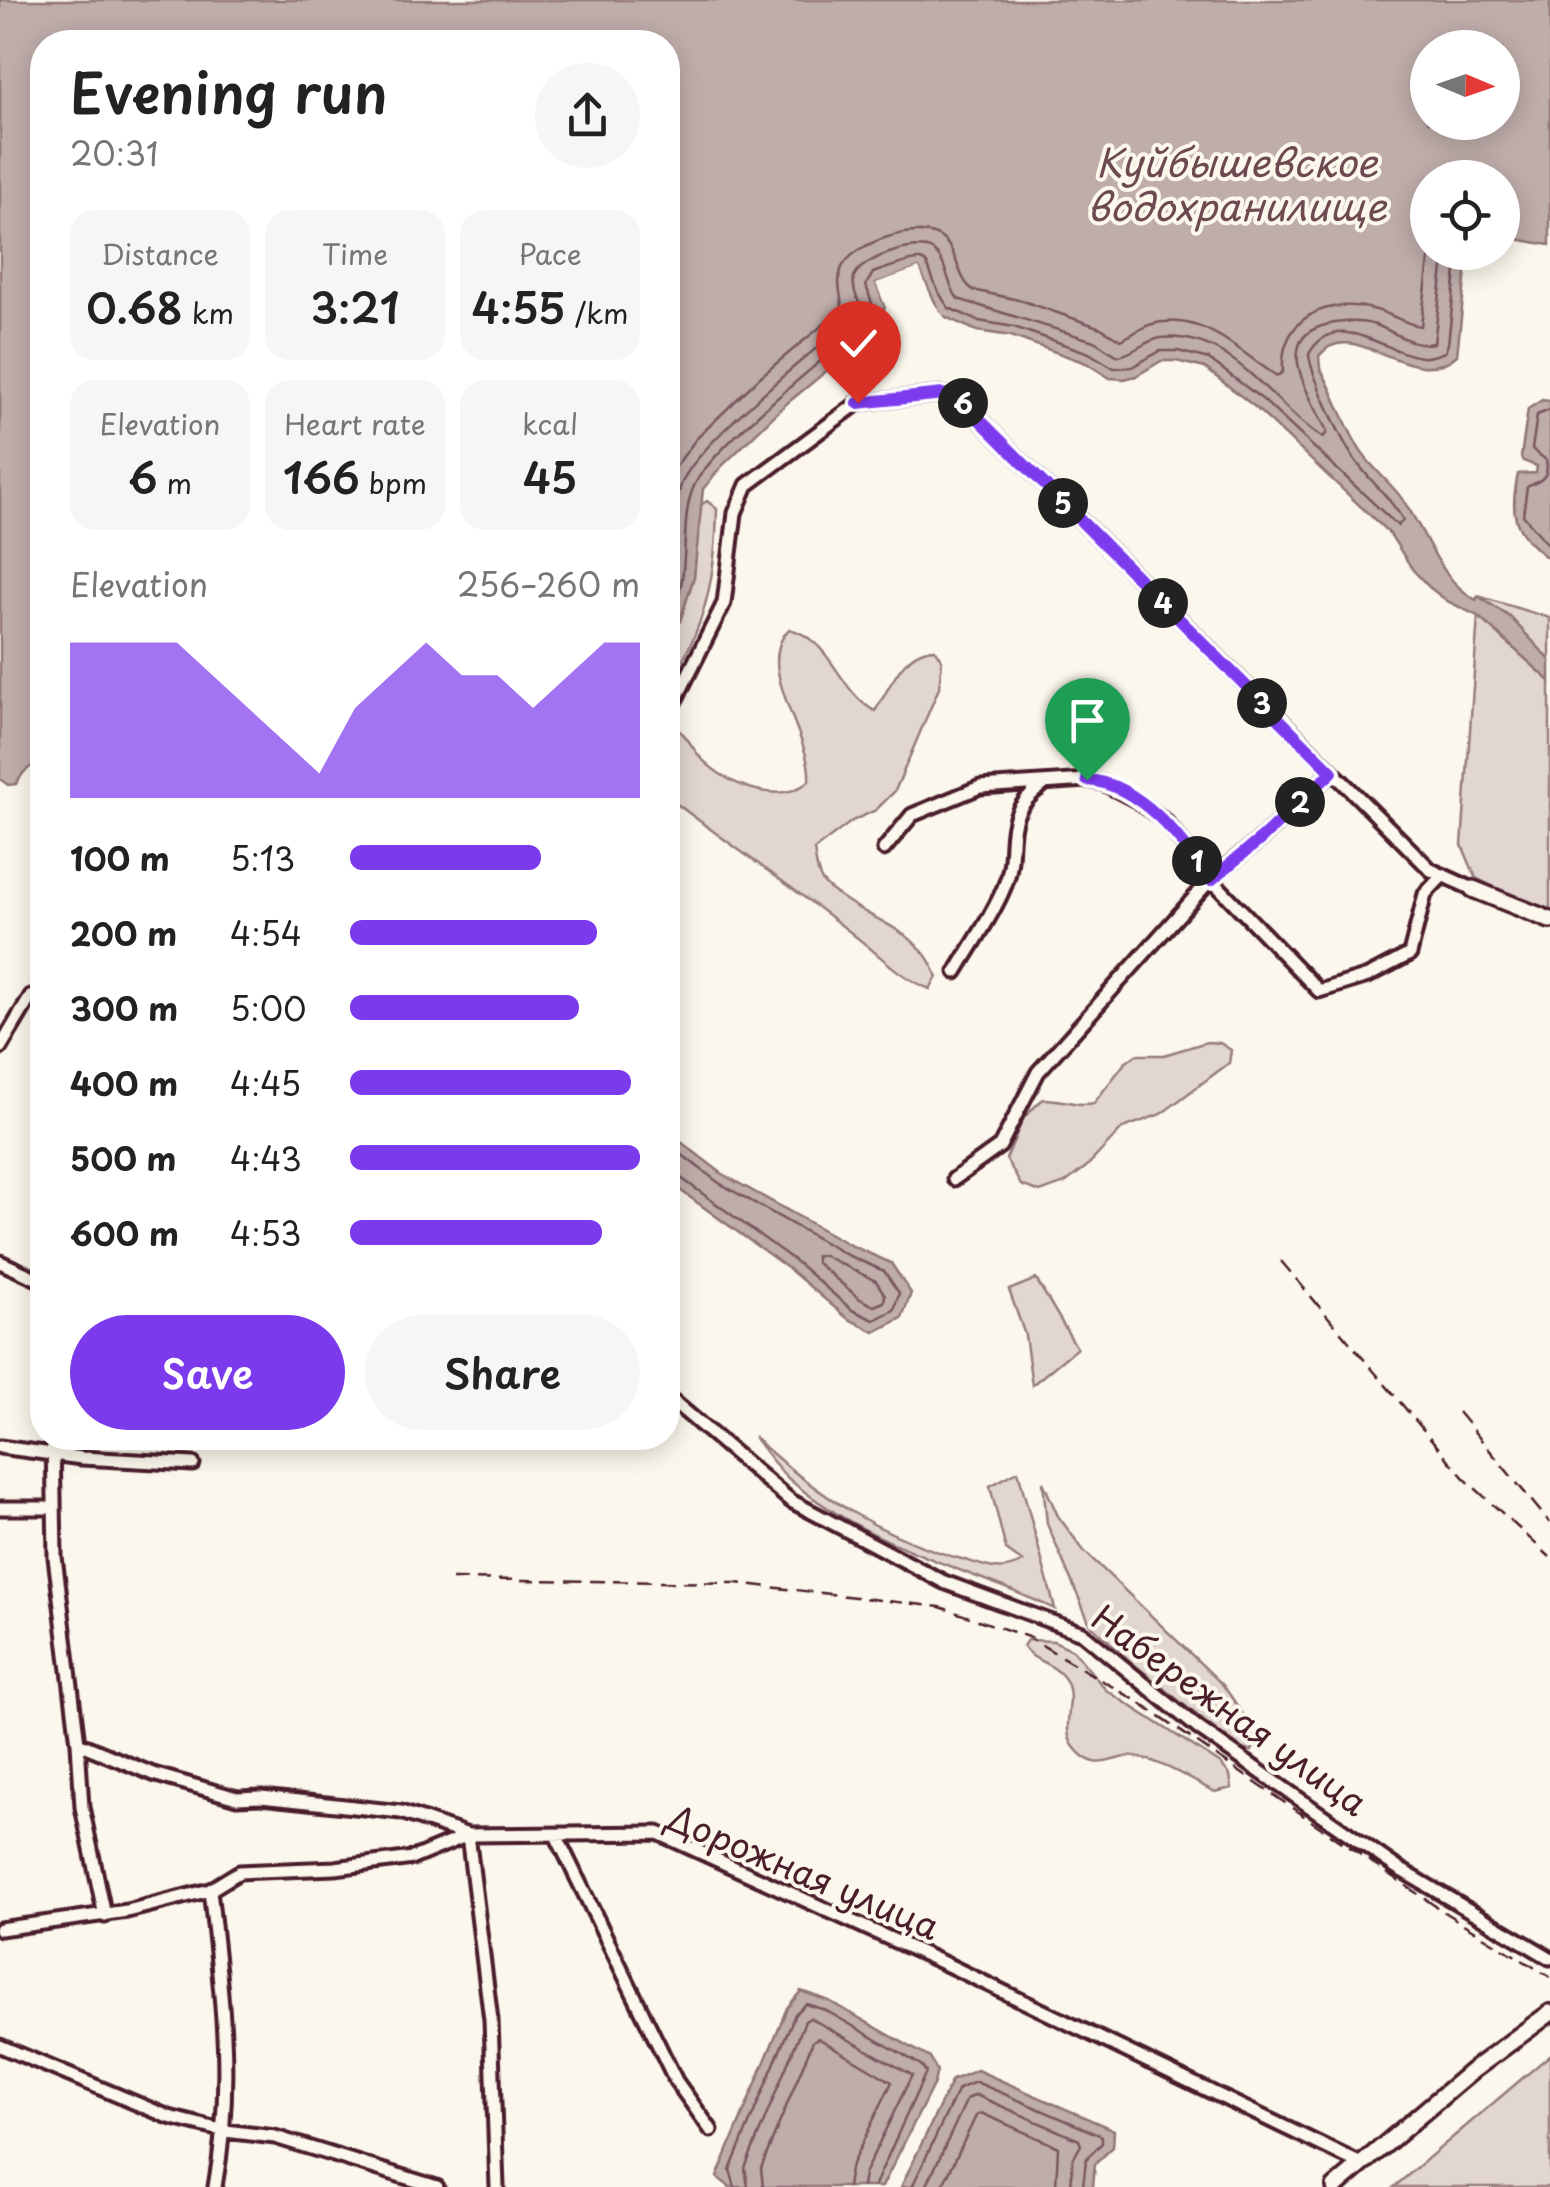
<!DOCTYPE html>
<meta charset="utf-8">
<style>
body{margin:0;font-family:"Playpen Sans",sans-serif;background:#f6f6f6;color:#222;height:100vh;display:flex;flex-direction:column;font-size:38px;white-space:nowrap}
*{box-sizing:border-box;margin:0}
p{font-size:32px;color:#767676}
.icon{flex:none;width:55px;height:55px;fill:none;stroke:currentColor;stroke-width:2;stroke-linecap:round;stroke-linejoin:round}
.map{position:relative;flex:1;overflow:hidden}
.drawer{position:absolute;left:30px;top:30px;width:650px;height:1420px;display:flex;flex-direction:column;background:#fff;border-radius:40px;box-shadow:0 5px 25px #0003}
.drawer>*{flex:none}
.needle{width:65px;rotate:92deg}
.fabs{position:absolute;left:1410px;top:30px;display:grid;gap:20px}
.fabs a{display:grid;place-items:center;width:110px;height:110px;border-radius:50%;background:#fff;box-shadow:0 5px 25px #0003;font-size:50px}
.pin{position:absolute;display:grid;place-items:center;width:85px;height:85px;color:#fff;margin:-102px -42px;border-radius:50% 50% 50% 0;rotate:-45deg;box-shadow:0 0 10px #0007}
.pin .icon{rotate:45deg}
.km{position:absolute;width:50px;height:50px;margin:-25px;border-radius:50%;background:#222;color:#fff;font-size:28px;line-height:50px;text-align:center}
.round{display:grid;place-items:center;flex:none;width:105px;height:105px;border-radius:52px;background:#f6f6f6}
.summary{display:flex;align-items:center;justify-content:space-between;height:170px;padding:0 40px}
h1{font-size:55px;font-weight:600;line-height:75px}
.stats{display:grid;grid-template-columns:repeat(3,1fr);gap:15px;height:170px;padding:10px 40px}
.stats div{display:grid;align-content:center;border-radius:25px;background:#f6f6f6;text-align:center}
.stats b{font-size:42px;font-weight:600}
.stats small{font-size:28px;font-weight:400}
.stats p{font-size:28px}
.chart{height:280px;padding:20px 40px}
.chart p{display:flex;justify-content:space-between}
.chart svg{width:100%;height:180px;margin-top:10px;fill:#7c3aed;opacity:.7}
.button{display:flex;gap:20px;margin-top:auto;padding:20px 40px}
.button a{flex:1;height:115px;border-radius:60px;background:#7c3aed;color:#fff;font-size:40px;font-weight:600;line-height:115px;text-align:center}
.button a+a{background:#f6f6f6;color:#222}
ul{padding:0 40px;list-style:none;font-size:32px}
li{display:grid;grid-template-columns:160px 120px 1fr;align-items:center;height:75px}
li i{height:25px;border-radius:12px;background:#7c3aed}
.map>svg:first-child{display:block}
.green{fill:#e2d7d0;stroke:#967b7e;stroke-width:2.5}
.water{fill:#bfadaa;stroke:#907477;stroke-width:2.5;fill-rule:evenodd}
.pier{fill:#fbf7ec}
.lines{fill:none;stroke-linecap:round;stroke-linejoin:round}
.shore{stroke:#79585e;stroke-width:2.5}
.street-casing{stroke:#4a1f2b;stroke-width:19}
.secondary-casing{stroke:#4a1f2b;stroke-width:22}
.street{stroke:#fbf7ec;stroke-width:11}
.secondary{stroke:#fbf7ec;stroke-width:15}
.rail{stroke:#4a1f2b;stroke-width:2.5;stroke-dasharray:15 8;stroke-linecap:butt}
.route-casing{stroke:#fff;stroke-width:20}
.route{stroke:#7c3aed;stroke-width:12}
.labels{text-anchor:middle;stroke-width:8;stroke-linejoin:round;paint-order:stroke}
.street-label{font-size:35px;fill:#4a1f2b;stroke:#fbf7ec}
.water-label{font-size:38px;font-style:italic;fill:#6d4a51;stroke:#fbf7ec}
</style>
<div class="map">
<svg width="1550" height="2187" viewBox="0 0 1550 2187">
<rect width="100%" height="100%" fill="#fbf7ec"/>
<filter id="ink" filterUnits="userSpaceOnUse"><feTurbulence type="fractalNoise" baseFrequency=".01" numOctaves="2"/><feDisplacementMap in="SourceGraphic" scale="20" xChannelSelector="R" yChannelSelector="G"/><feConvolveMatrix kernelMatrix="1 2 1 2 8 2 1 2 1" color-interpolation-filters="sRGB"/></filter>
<g filter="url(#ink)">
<!-- green -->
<path class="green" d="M 707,501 L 717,509 C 716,572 706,631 668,682 L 668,637 L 680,621 L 694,576 L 699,506 Z
M 1478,596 L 1550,618 L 1550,660 L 1510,617 Z
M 1478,616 L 1550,681 L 1550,914 L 1476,878 L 1462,845 Z
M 789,629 C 832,639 839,693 875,711 C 891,687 902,650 935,649 L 942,660 L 939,688 L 895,791 L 876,810 L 852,821 L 814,850 C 816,861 816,872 822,881 C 828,890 839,895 847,901 C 882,925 922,933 937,977 L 930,989 C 899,977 881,956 855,936 C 794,887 729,845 668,797 L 668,723 C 691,735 689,748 706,763 C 731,786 781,806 809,781 C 813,736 752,667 789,629 Z
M 1207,1042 L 1220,1043 L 1231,1050 L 1229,1063 L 1161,1114 L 1123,1128 L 1086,1167 L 1065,1183 L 1040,1192 L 1021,1185 L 1006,1159 L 1024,1117 L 1043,1099 C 1061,1098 1076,1107 1094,1103 L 1125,1063 L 1136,1055 L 1164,1055 Z
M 1036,1279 L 1077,1348 L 1032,1385 L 1025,1335 L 1009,1290 Z
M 754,1437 C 816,1495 883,1538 965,1560 C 989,1567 1000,1574 1023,1562 L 1006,1550 L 990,1486 L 1018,1471 L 1055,1609 C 965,1567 866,1546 789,1479 C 776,1467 765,1451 754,1437 Z
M 1043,1482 L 1058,1516 L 1084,1551 L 1223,1685 L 1254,1730 L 1255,1743 L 1252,1751 L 1239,1749 L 1130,1661 L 1090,1624 L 1047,1524 Z
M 1027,1640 L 1054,1641 L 1073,1650 L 1106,1690 L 1221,1764 L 1230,1775 L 1232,1788 L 1215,1792 C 1191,1780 1164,1762 1137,1757 C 1115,1752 1098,1778 1074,1747 C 1059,1728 1078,1699 1065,1679 C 1055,1663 1032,1662 1023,1646 Z
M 1550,2055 L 1550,2187 L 1394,2187 Z"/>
<!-- water -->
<path class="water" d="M 0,0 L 1550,0 L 1550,245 L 1503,237 L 1502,178 L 1428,178 L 1428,252 L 1468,253 L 1457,355 C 1413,395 1352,313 1319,356 L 1320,368 C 1336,395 1345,428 1362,453 C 1374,470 1391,483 1403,500 C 1428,535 1438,578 1476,600 L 1478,596 L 1510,617 L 1550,660 L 1550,681 L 1478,616 L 1447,601 L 1429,587 L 1413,570 L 1390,534 L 1255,407 L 1205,368 L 1176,361 L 1161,361 L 1136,376 L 1124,379 L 1110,378 L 1086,363 L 1011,336 L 977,331 L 941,315 L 919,268 L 876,283 L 885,307 L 879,323 L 869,336 L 785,405 L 722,466 L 703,489 L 694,576 L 680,621 L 668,637 L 668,42 L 42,42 L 42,758 L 24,772 L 16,784 L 8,785 L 0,779 ZM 1428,48 L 1502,48 L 1502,122 L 1428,122 Z
M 1542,400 L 1550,401 L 1550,560 C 1514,533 1509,517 1518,474 L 1536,473 L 1537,466 L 1523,461 L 1521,457 L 1528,409 Z
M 668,1132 L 724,1175 L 850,1245 L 891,1263 L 911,1293 L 902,1318 L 874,1332 L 847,1318 L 789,1269 L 673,1185 L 668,1180 Z
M 801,1991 L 829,2001 L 930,2058 L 937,2071 L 934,2083 L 882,2187 L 730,2187 L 717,2177 L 787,2008 Z
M 977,2070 L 1114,2130 L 1113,2147 L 1095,2164 L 1093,2187 L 901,2187 L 952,2080 Z"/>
<!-- pier -->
<path class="pier" d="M 919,268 L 933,302 L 951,326 L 937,318 L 917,274 L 882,285 L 890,306 L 889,315 L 876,283 Z"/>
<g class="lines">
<!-- shore -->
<path class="shore" d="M 1550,410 L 1537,415 L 1532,449 L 1546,460 C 1550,480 1539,480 1527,487 L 1523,515 L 1550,547
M 668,477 L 696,439 L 760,377 L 842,309 C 842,296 836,284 841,270 C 851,243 916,222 940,237 C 959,250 956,278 973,290 L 1023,301 L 1101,328 L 1121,340 C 1130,336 1139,329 1149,325 C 1201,309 1239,352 1277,376 L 1283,372 C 1279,317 1328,296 1376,310 C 1392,314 1406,325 1421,326 L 1430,252
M 668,584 C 677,552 671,517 681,485 C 693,447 818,346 853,319 L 861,308 C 857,298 852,288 854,277 C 860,259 916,240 932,250 C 947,260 947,285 958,299 L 1094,341 L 1118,356 C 1134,354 1145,340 1161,338 C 1233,331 1271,405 1323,438 L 1327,432 C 1315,403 1270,342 1322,326 C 1338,321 1359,320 1376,325 C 1395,332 1412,347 1434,343 L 1445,252
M 668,620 C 694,578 677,524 694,486 C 709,452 800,379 831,352 C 847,339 865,329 874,310 L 866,285 L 873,273 C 949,246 914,263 949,308 L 979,321 L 1014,327 L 1089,353 L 1114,368 L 1132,367 L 1160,351 L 1178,351 L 1209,359 L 1262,399 L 1398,526 L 1403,520 C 1390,496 1368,480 1353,457 C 1341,439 1310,373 1309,354 C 1336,306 1387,354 1421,357 C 1429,358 1436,355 1445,352 L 1448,344 L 1458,252
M 668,1144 L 719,1183 L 845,1254 L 884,1271 L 899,1293 L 894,1310 L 874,1320 L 852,1310 L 795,1261 L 677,1175 L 668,1173
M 823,1255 L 876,1281 L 885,1295 L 884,1302 L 874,1306 L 860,1299 L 816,1262 L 816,1256 Z
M 735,2187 L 730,2170 L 795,2014 L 806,2004 L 825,2010 L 921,2065 L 926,2072 L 874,2187
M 748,2187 L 745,2168 L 805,2021 L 810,2018 L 912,2075 L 864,2174 L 862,2187
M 763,2187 L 761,2168 L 813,2041 L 818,2038 L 892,2082 L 850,2168 L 847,2187
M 912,2187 L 958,2089 L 976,2082 L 1102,2136 L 1102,2143 L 1086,2159 L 1083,2187
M 926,2187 L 967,2099 L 976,2095 L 1079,2140 L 1081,2145 L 1073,2159 L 1071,2187
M 942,2187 L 976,2116 L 981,2113 L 1058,2147 L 1056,2187"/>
<!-- street casing -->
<g class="street-casing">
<path id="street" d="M 675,701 L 724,603 L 735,513 L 747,485 L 858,403 L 943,394 L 962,402 L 1431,870 L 1473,889
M 884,849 L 912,815 L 980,787 L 1087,780 L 1103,783 L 1138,801 L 1165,821 L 1211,879 L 1319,991 L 1368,976 L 1410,954 L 1425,894 L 1443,875
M 956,972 C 972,945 991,918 1003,890 C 1023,847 995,819 1043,785
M 0,1048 L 31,996
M 954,1179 L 1000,1146 L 1038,1072 L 1211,879 L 1262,838 L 1332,772
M 0,1262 L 42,1281
M 668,1397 L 791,1501 L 944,1582 L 1082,1633 L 1198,1728 L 1396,1867 L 1550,1958
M 53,1438 L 55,1557 L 78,1743 L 153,1774 L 237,1798 L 261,1797 L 401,1812 L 468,1835 L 658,1833 L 952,1967 L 1361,2164
M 0,1447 L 82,1458 L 193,1464
M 0,1508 L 52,1508
M 78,1743 L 82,1807 L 105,1916
M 556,1835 L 676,2081 L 711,2130
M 210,1890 C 222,1995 234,2082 215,2187
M 0,1929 L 127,1911 L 210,1890 L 239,1872 L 335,1868 L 413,1858 L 468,1835 L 491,2020 L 497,2187
M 0,2046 L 169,2117 L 225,2131 L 275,2137 L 437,2187"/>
</g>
<!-- secondary casing -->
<g class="secondary-casing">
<path id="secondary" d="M 1473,889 L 1550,920
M 1335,2187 L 1473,2070 L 1550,2013"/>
</g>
<!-- street -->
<use href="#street" class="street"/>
<!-- secondary -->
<use href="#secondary" class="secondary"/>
<!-- rail -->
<path class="rail" d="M 1281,1261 L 1464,1478 L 1550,1557
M 1458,1412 L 1550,1523
M 452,1579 L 736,1583 L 940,1607 L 1028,1637 L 1135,1700 L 1447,1914 L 1550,1977"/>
</g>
</g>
<g class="lines" filter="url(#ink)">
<!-- route casing -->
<g class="route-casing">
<path id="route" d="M 858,403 L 943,394 L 962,402 L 1332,772 L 1262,838 L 1211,880 C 1182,840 1141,784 1087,780"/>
</g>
<!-- route -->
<use href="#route" class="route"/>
</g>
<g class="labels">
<!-- street labels -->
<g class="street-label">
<text transform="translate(1229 1711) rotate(36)" y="12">Набережная улица</text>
<text transform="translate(803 1873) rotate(23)" y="12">Дорожная улица</text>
</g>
<!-- water labels -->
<g class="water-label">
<text x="1237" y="177">Куйбышевское<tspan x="1237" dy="44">водохранилище</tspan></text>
</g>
</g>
</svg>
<div class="fabs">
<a><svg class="needle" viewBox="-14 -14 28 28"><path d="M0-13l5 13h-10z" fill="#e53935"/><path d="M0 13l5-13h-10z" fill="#767676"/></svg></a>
<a><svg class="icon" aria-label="locate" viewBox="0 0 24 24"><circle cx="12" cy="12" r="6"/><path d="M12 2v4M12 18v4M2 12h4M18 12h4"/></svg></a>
</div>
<div class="pin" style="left:1087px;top:780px;background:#1e9e55"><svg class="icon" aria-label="arrive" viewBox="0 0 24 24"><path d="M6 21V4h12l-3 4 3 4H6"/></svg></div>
<div class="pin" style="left:858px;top:403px;background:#d93025"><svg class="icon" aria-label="check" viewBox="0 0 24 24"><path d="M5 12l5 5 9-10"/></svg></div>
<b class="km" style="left:1197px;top:861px">1</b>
<b class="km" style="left:1300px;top:802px">2</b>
<b class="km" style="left:1262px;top:703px">3</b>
<b class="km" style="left:1163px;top:603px">4</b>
<b class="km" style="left:1063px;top:503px">5</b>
<b class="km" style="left:963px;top:403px">6</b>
<section class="drawer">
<div class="summary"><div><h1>Evening run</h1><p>20:31</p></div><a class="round"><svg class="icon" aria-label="share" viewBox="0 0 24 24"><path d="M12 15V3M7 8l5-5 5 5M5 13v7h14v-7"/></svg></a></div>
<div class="stats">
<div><p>Distance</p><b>0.68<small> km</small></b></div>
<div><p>Time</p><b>3:21</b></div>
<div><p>Pace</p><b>4:55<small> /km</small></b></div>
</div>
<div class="stats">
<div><p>Elevation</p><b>6<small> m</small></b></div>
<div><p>Heart rate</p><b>166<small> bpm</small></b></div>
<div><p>kcal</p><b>45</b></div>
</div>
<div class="chart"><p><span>Elevation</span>256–260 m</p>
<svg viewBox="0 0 160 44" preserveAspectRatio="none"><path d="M0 44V6L10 6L20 6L30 6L40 14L50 22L60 30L70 38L80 22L90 14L100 6L110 14L120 14L130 22L140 14L150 6L160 6V44z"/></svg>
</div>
<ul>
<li><b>100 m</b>5:13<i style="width:66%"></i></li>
<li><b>200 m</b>4:54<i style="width:85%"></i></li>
<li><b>300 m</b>5:00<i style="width:79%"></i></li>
<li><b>400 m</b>4:45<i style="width:97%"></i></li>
<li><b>500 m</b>4:43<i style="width:100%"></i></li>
<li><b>600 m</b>4:53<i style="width:87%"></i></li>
</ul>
<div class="button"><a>Save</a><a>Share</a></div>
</section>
</div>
